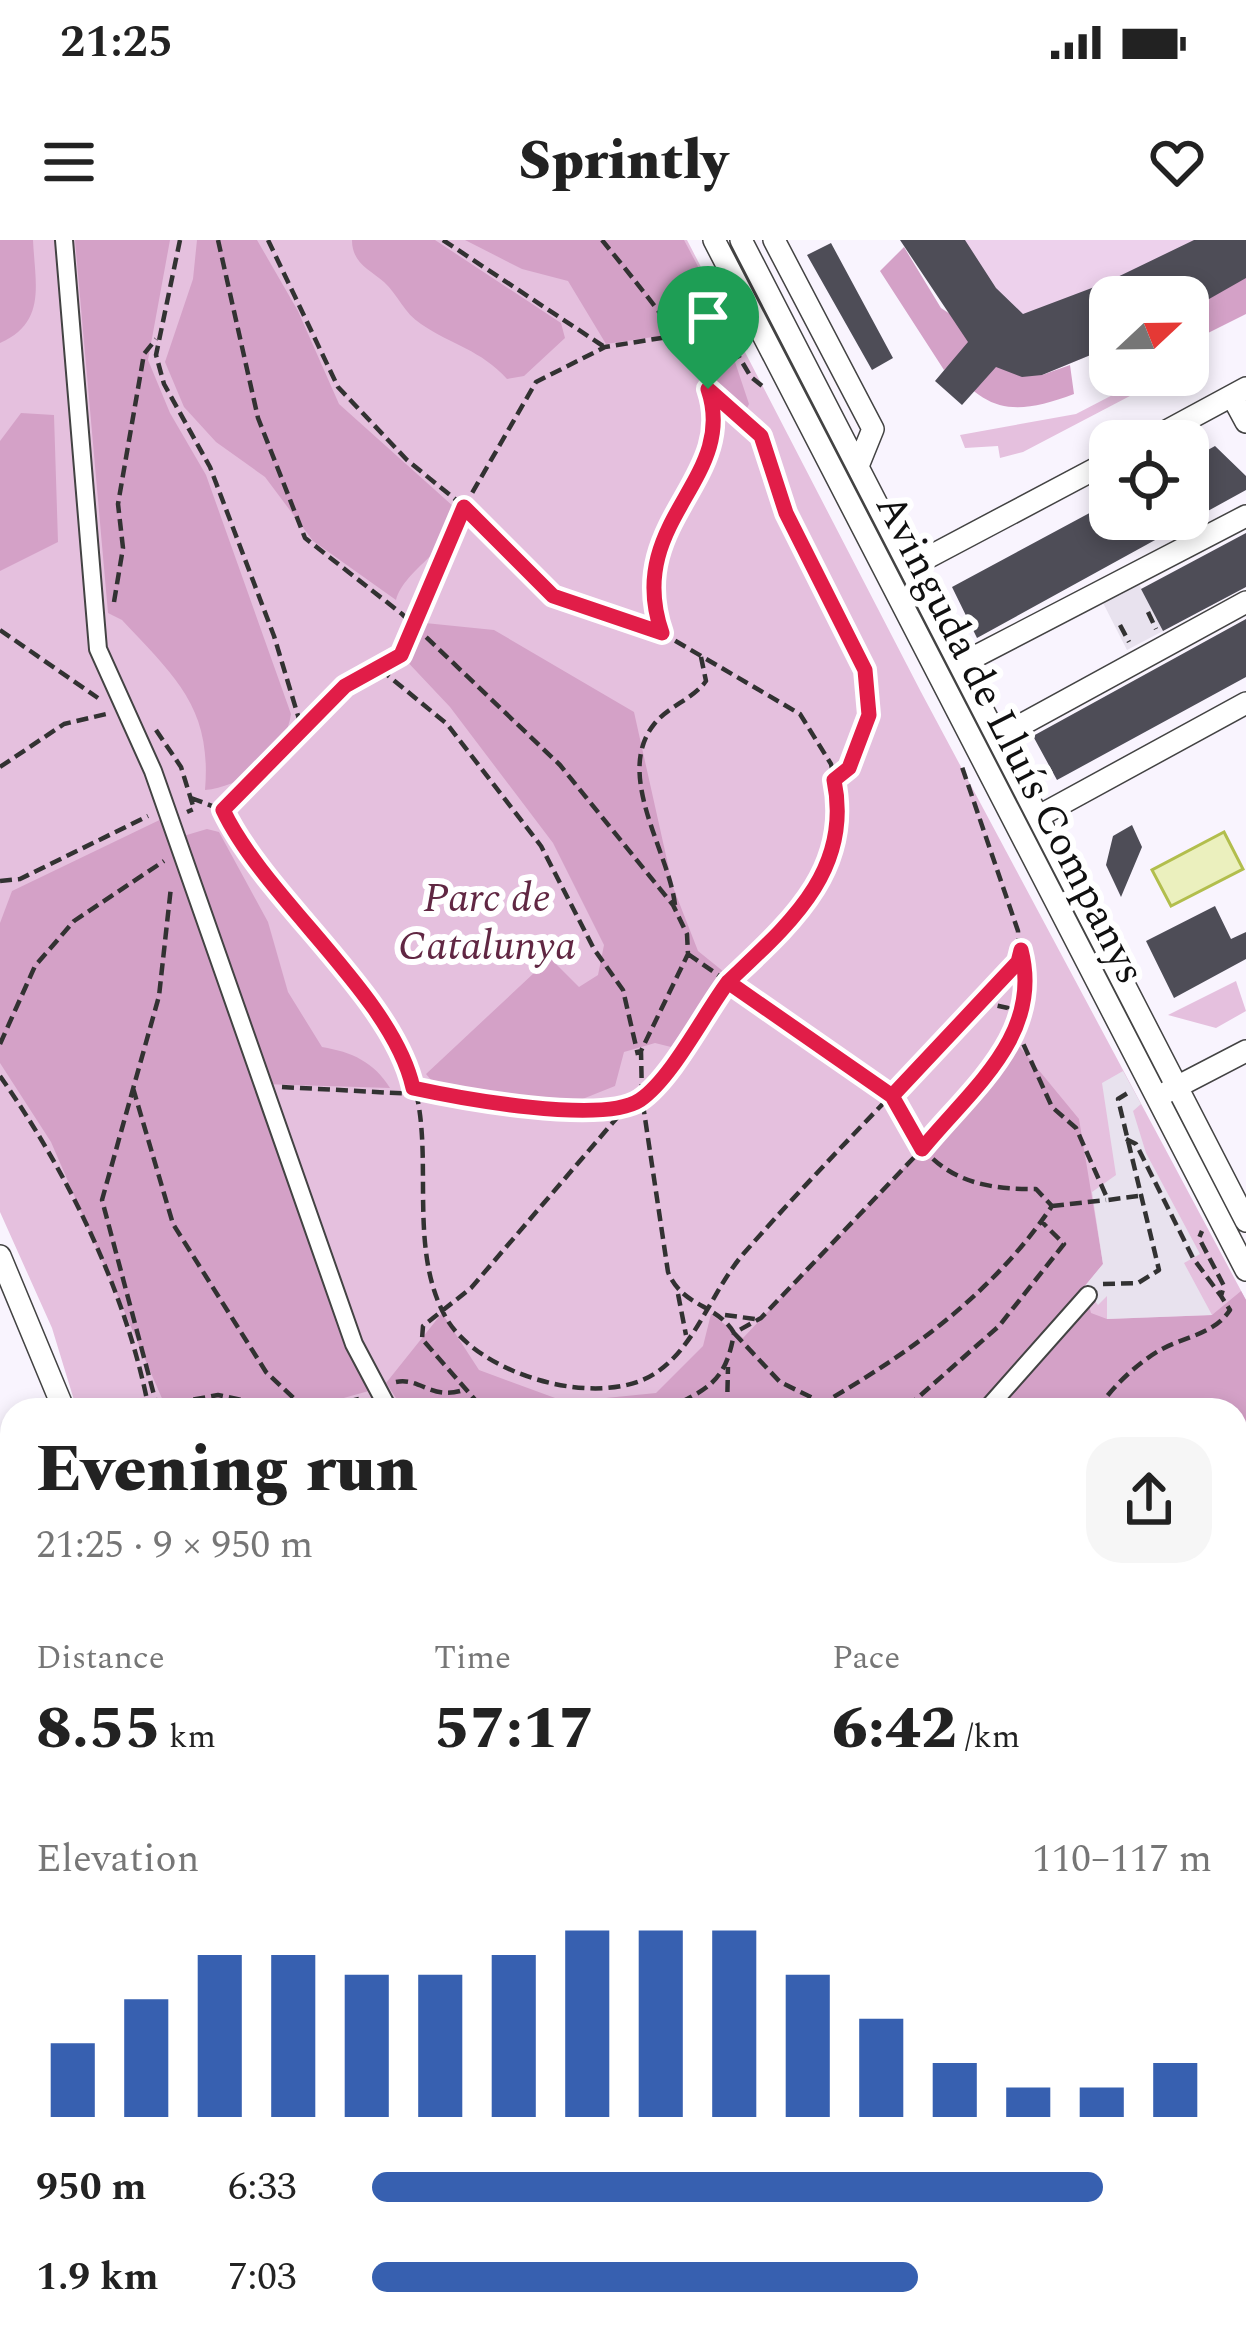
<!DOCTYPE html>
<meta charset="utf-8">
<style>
body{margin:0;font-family:Spectral,serif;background:#f6f6f6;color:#222;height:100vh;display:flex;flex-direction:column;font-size:45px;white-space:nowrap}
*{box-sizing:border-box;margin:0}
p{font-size:39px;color:#767676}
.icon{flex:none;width:66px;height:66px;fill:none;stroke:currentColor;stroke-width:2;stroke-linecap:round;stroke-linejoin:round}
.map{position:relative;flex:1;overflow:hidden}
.panel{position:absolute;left:0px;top:1158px;width:1248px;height:951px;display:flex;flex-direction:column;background:#fff;border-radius:36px 36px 0 0;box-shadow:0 6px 18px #0003}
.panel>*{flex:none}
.needle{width:78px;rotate:68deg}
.tools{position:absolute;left:1089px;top:36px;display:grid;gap:24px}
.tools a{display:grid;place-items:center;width:120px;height:120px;border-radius:24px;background:#fff;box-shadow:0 6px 18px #0003;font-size:60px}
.pin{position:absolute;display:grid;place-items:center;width:102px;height:102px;color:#fff;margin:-123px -51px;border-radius:50% 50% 50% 0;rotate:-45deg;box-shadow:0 0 12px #0007}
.pin .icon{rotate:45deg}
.round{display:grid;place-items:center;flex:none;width:126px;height:126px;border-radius:36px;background:#f6f6f6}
.summary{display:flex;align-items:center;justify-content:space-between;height:204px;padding:0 36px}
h1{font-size:66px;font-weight:800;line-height:90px}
.figures{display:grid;grid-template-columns:repeat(3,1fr);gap:18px;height:204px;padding:12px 36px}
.figures div{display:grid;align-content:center}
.figures b{font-size:60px;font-weight:800}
.figures small{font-size:33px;font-weight:400}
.figures p{font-size:33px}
.chart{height:336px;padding:24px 36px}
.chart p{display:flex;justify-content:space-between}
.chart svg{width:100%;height:216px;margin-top:12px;stroke:#3760b0;stroke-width:6}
ul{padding:0 36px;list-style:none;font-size:39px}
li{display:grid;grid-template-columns:192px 144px 1fr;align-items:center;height:90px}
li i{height:30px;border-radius:15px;background:#3760b0}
.status{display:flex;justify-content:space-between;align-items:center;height:84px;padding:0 60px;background:#fff;direction:ltr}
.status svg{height:33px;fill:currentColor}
header{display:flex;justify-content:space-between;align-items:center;height:156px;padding:0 36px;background:#fff;font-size:54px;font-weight:800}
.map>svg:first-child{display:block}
.green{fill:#e5c0de}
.forest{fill:#d4a1c7}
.pitch{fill:#edd1ec}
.plaza{fill:#e8e2ee}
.water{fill:#ebf0be;stroke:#b2be4d;stroke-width:3}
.building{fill:#4e4d57}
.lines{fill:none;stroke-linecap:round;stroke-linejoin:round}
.pedestrian-casing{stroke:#434343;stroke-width:20}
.minor-casing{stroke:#434343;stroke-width:24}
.tertiary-casing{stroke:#434343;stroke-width:30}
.secondary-casing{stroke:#323232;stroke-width:33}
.path{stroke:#323232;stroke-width:4.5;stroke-dasharray:12 6;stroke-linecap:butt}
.pedestrian{stroke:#fff;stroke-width:16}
.minor{stroke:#fff;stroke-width:21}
.tertiary{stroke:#fff;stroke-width:27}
.secondary{stroke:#ddb6f6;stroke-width:30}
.route-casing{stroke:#fff;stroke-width:24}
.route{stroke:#e11d48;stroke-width:15}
.labels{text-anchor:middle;stroke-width:12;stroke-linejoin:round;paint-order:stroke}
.street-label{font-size:42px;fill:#101010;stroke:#fff}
.park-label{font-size:42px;font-style:italic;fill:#612743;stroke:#fff}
</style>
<div class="status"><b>21:25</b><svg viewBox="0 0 49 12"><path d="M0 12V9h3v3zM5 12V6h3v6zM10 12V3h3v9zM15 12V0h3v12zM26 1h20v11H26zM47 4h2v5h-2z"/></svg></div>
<header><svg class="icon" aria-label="menu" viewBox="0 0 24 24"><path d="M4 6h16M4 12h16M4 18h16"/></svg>Sprintly<svg class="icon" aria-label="heart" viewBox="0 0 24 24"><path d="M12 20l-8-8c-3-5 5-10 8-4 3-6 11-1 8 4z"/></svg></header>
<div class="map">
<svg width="1246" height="2108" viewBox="0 0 1246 2108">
<rect width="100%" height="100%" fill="#f9f4fe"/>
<!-- green -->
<path class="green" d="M 0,0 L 687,0 L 921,452 L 1246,1060 L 1246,1542 L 1236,1547 L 1236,1170 L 77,1170 L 52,1088 L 0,972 Z
M 1151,135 L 1170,135 L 1023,212 L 1000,218 L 998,206 L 965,208 L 960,195 L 1076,174 Z
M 1236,741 L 1246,771 L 1216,788 L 1168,775 Z
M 7,1731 L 12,1762 L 12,1979 L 0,1994 L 0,1733 Z
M 141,2097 L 285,2097 L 293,2108 L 134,2108 Z"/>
<!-- forest -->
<path class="forest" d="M 0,0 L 33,0 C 35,44 47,82 0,103 Z
M 75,0 L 170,0 L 148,120 L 170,173 L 206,235 L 291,474 C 286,513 243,547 205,550 C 212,467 175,437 122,380 L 108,373 Z
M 197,0 L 257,0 L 298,71 L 339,164 L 454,267 C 456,310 406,326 396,360 L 313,301 L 265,237 L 216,202 L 184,167 L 165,122 L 193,39 Z
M 352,0 L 435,0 L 561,83 L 565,98 L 524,136 L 507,139 C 481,110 452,105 421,84 C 404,73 398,55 384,42 C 369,29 352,23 352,0 Z
M 465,0 L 684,0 L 730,87 L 726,95 L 749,164 L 746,170 L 726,169 L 681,102 L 653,97 L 606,104 L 568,41 L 522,29 Z
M 904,7 L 941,68 L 1042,135 L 1070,125 L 1074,154 C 1018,175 987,175 950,125 L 944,130 L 880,31 Z
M 1246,36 L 1246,74 L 1188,103 L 1188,71 Z
M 21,173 L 54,175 L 58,302 L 0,331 L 0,201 Z
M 425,383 L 494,390 L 634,472 L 673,647 L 698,711 L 724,732 L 671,807 L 655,803 L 624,812 L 615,846 L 580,860 L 465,853 L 437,847 L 426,834 L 550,718 L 579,747 L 598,735 L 604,705 L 553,603 L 450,467 L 401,415 Z
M 172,574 L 180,597 L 207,589 L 219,592 L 268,682 L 288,752 L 322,807 C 352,812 374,822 390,848 L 263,844 L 376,1149 L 333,1161 L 297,1160 L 286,1170 L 167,1170 L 51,902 L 0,823 L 0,683 L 12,651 Z
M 1014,800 L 1079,879 L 1103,1024 L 1084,1047 L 1091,1073 L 1107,1079 L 1212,1075 L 1241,1051 L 1246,1060 L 1246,1235 L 1236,1216 L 1236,1170 L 404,1170 L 386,1143 L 442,1073 L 479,1130 L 566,1162 L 656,1153 L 703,1106 L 711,1074 L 743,1098 L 922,909 Z"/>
<!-- pitch -->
<path class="pitch" d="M 901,0 L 1246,0 L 1188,57 L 1110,57 L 1110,107 L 1042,135 L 974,109 Z"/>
<!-- plaza -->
<path class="plaza" d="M 1134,334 L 1163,391 L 1127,410 L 1098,353 Z
M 1123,831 L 1141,864 L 1133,871 L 1146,913 L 1200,1014 L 1184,1023 L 1212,1075 L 1107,1079 L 1107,1056 L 1098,1065 L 1084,1047 L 1103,1024 L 1092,952 L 1116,935 L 1102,843 Z
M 1246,1318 L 1246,1494 L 1236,1498 L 1236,1331 Z"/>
<!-- water -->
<path class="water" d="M 1224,592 L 1243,629 L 1171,666 L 1152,630 Z"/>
<!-- building -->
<path class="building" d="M 900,0 L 965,0 L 996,48 L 1023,74 L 1105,43 L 1194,0 L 1246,0 L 1246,38 L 1188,71 L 1188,57 L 1110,57 L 1110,107 L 1042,135 L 1022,137 L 996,127 L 962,165 L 935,141 L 968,102 Z
M 831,3 L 893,118 L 872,130 L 807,15 Z
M 1215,206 L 1246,236 L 1246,250 L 977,398 L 952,347 L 1110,262 L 1110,279 L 1188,279 L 1188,221 Z
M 1246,293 L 1246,347 L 1163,391 L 1141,349 Z
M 1246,379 L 1246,437 L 1057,540 L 1033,496 Z
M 1132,585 L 1142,607 L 1121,657 L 1106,625 L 1113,596 Z
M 1215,666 L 1231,699 L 1246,692 L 1246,719 L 1174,758 L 1146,701 Z"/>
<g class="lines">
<!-- pedestrian casing -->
<g class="pedestrian-casing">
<path id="pedestrian" d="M 64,0 L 98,409 L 153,531 L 354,1104 L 389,1170
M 986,1170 L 1088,1055
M 0,1526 L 12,1610"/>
</g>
<!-- minor casing -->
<g class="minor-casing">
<path id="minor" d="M 714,0 L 1246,1030
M 741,0 L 1246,981
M 774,0 L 873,189 L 858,226
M 1232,156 L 1246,182
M 1148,201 L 1246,148
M 910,327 L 1110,221
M 961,424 L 1246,276
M 999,497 L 1246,362
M 1041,575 L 1246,463
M 1167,852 L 1246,811
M 0,1016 L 64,1170
M 12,1300 L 5,1280 L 12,1256
M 1236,1694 L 1246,1689
M 0,1701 L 12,1698
M 1236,1921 L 1246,1916
M 598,2097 L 604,2108
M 1130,2097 L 1136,2108
M 1212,2097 L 1217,2108
M 447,2108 L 468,2097
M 873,2108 L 895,2097"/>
</g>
<!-- tertiary casing -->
<g class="tertiary-casing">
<path id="tertiary" d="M 0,1292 L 6,1290"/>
</g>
<!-- secondary casing -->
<g class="secondary-casing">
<path id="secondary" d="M 1236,1568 L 1246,1563
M 1236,1601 L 1246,1596
M 314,2097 L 319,2108
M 119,2108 L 124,2097
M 343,2108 L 350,2097"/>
</g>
<!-- path -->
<path class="path" d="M 180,0 L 156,115 L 164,144 L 210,227 L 274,396 L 302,489
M 218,0 L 258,178 L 305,298 L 402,374 L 560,525 L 673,665 L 687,694 L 688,714 L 641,811 L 642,858 C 588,886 475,861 416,849
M 268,0 L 338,147 L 407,220 L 488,286 L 528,333 L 552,356 L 662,393 L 800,474 L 831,524 L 840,567 L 838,597 L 824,636 L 807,666 L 727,743 L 642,858 L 668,1032 C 682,1067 717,1064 734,1093 L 761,1078 L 922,909 L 1018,794
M 443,0 L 603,106
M 602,0 C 630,35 708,127 715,168 C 728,249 624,286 662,393
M 708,149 L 761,197 L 786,273 L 865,430 L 869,475 L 849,528 L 834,540
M 114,362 L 123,308 L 118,264 L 144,114 L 156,99
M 1148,372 L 1156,389
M 1120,385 L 1129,402
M 0,390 L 98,458
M 380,429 L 447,484 L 541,606 L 594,709 L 623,750 L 638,815
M 156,490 L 181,527 L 194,569 L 187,572
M 0,527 L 64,484 L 106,474
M 191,558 L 223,570 C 268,664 360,732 407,827 C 440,896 404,1001 445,1076 C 476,1134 597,1170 654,1134 C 696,1108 712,1049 745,1012 C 833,912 928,819 1019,722 L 1018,691 L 961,524
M 224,569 L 345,446 L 401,415 L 464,267 L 536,142 L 605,107 L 711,90 L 729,100 L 751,137 L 766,149
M 0,641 L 20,639 L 148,576
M 675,665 C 669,611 613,534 655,483 C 669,466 693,459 706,441 L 701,417
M 688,714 L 892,856 C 923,927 959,950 1036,949 L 1052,966 C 994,1052 912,1112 823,1163 L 826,1170
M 980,762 L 1008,768 L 1016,788 L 1026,747 L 1022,716
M 1016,788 L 1052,867 L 1076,888 L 1108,960 L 1138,956
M 0,804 L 35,726 L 74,681 L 164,621
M 0,836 C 68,933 127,1053 149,1170
M 282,847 L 414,854
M 133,848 L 173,984 L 266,1132 L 303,1167 L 317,1169 L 359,1159
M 1126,899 L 1136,904 L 1193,1018 L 1221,1056
M 1052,966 L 1106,960
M 1103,1044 L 1138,1043 L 1159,1030 L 1118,859 L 1131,851
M 678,1054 L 686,1095
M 725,1075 L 755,1079
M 734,1093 L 780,1142 L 823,1163 L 809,1170
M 396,1142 C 421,1137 432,1162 466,1149
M 158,1166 L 218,1155 L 291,1170 L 303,1167
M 158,1170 L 102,960 L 159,756 L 171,647
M 498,1170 L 477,1162 L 422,1099 L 423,1086 L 471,1048 L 627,866
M 665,1170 C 708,1149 726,1142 734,1093
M 727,1170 L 728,1127
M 897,1170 L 914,1161
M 912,1170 L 914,1161 L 999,1086 L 1064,1004 L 1042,982
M 1097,1170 C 1112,1147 1137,1123 1162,1109 C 1187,1096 1214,1094 1230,1070 L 1221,1056 L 1224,1046 L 1199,998 L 1202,991
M 0,1391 L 12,1378
M 390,2097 L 396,2108
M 52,2104 L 60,2108
M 89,2108 L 94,2097
M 408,2108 L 429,2097"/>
<!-- pedestrian -->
<use href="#pedestrian" class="pedestrian"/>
<!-- minor -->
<use href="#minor" class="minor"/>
<!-- tertiary -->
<use href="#tertiary" class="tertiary"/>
<!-- secondary -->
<use href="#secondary" class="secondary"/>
</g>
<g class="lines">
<!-- route casing -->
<g class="route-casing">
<path id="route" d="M 708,149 C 739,240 623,281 662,393 L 553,356 L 464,267 L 401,415 L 345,446 L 223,570 C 265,659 393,756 413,848 C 459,858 602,885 640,860 C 672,838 704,774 728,742 L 892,856 L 1018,722 L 1021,710 C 1043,795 972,848 922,909 L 892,856 L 728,742 C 788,685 853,631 834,540 L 849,528 L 869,475 L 865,430 L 786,273 L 761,196 L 708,149"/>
</g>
<!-- route -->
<use href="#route" class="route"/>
</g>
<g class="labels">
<!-- street labels -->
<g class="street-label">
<text transform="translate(1012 498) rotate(63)" y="15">Avinguda de Lluís Companys</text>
</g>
<!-- park labels -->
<g class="park-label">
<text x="487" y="671">Parc de<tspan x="487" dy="48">Catalunya</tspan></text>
</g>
</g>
</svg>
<div class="tools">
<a><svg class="needle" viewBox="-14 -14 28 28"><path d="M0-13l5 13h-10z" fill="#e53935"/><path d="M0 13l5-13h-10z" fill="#767676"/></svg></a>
<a><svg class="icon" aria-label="locate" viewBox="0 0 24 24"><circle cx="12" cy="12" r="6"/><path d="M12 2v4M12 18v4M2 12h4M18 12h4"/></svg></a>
</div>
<div class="pin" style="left:708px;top:149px;background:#1e9e55"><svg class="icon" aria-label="arrive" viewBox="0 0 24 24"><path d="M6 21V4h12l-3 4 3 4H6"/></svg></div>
<section class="panel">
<div class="summary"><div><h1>Evening run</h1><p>21:25 · 9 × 950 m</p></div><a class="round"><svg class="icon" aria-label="share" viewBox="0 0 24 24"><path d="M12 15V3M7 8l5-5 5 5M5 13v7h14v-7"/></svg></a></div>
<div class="figures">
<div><p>Distance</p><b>8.55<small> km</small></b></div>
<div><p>Time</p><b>57:17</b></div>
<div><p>Pace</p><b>6:42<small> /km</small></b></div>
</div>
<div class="chart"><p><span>Elevation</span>110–117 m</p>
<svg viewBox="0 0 160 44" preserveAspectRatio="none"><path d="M5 44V29M15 44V20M25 44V11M35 44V11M45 44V15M55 44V15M65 44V11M75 44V6M85 44V6M95 44V6M105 44V15M115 44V24M125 44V33M135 44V38M145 44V38M155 44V33"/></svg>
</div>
<ul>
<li><b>950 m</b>6:33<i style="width:87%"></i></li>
<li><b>1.9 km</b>7:03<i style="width:65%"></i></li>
</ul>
</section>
</div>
